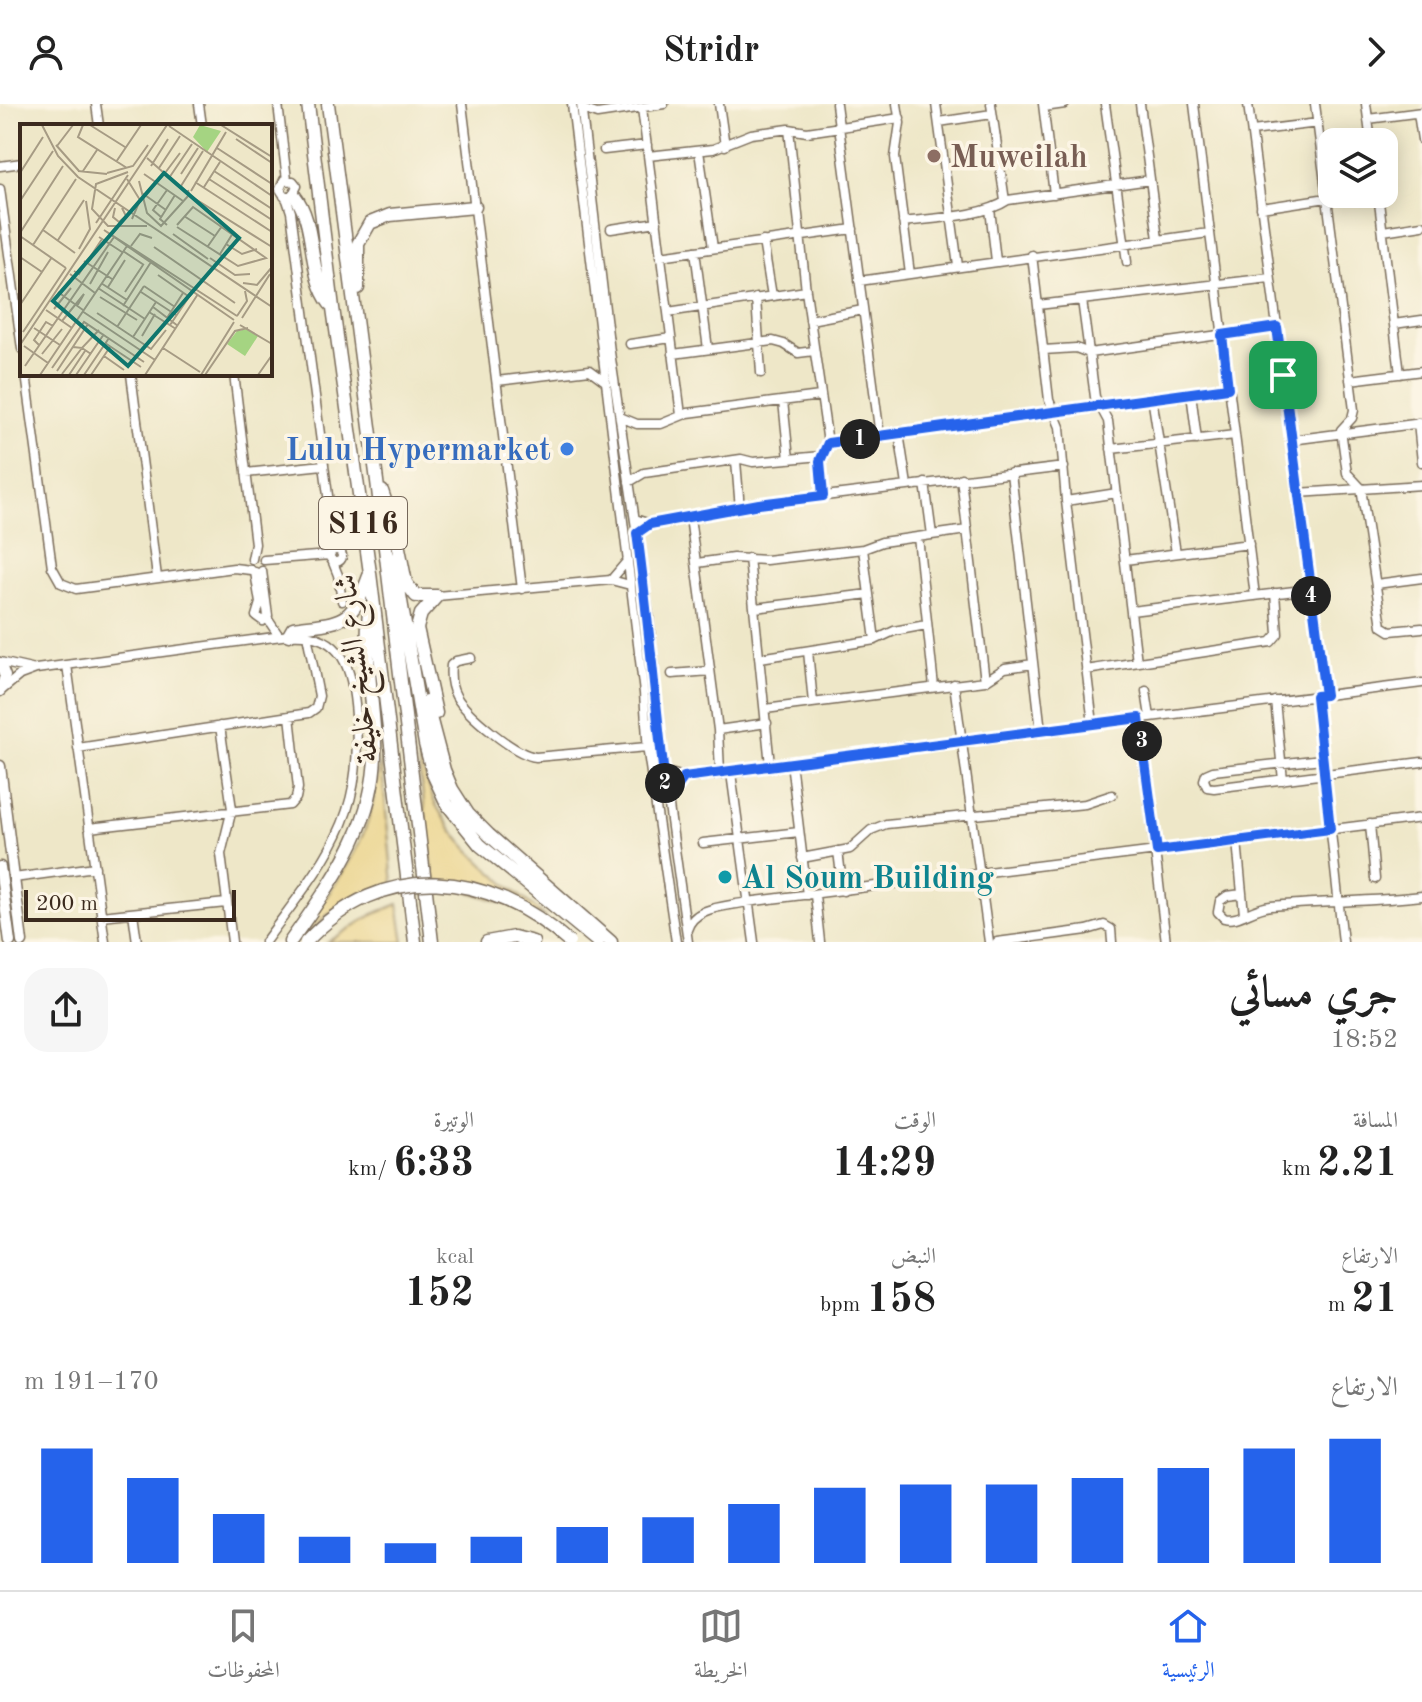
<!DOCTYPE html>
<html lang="ar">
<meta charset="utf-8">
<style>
body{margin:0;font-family:"Old Standard TT",Amiri,serif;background:#f6f6f6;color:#222;direction:rtl;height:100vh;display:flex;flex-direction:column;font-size:30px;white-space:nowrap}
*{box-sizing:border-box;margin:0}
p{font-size:26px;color:#767676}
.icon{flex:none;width:44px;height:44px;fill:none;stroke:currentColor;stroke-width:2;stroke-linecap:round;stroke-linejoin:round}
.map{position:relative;height:838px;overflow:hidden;direction:ltr}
.details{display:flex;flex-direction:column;background:#fff;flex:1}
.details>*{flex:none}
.tools{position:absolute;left:1318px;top:24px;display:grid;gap:16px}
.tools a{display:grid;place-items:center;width:80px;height:80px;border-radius:16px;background:#fff;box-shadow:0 4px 20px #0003;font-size:40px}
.scale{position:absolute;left:24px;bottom:20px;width:212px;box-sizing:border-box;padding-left:8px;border:4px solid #3b2a1e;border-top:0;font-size:22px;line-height:28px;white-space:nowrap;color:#3b2a1e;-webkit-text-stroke:6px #fcf5e5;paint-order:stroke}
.pin{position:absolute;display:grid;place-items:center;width:68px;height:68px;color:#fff;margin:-34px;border-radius:16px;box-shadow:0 4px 12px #0006}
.km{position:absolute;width:40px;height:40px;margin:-20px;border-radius:50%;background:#222;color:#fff;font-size:22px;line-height:40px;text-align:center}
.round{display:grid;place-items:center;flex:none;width:84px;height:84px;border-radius:24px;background:#f6f6f6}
.headline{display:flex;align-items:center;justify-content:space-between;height:136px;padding:0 24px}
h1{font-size:44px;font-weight:700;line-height:60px}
.figures{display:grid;grid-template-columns:repeat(3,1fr);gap:12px;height:136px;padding:8px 24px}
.figures div{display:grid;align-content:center}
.figures b{font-size:40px;font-weight:700}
.figures small{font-size:22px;font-weight:400}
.figures p{font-size:22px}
.chart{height:224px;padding:16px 24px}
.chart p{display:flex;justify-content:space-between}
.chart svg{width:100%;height:144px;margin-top:8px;stroke:#2563eb;stroke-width:6}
header{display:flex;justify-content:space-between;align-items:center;height:104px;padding:0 24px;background:#fff;font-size:36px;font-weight:700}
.tab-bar{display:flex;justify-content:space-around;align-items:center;height:112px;border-top:2px solid #e0e0e0;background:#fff;font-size:22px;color:#767676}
.tab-bar a{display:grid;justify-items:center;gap:4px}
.tab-bar .on{color:#2563eb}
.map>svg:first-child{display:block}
.sand{fill:#eeda9e;stroke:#94825e;stroke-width:2}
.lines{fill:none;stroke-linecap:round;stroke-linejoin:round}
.minor-casing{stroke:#7a6c5a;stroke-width:11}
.major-casing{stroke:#7a6c5a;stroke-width:13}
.highway-casing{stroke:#7a6c5a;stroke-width:15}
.minor{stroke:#fff;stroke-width:8}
.major{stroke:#fff;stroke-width:10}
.highway{stroke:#fff;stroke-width:12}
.highway-bridge-casing{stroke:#7a6c5a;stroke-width:15;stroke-linecap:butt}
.highway-bridge{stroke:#fff;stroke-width:12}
.route-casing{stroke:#fff;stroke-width:16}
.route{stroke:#2563eb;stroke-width:10}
.education-dot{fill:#8d6e63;stroke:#fcf5e5;stroke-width:3}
.shop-dot{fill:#3f7fe0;stroke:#fcf5e5;stroke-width:3}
.culture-dot{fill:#0f9aa8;stroke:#fcf5e5;stroke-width:3}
.labels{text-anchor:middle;stroke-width:7;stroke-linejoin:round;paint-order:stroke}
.shield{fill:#fcf5e5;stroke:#75675a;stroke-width:2}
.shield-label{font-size:30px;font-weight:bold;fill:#3b2a1e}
.education-label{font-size:32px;font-weight:bold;fill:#785e54;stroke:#fcf5e5;text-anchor:start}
.shop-label{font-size:32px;font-weight:bold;fill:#366cbe;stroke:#fcf5e5;text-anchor:end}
.street-label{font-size:32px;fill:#3b2a1e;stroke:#fcf5e5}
.culture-label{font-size:32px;font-weight:bold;fill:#0d838f;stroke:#fcf5e5;text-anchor:start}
.inset-road{fill:none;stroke:#a69b84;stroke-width:2}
.view{fill:#0f766e;fill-opacity:0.15;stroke:#0f766e;stroke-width:4}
.inset-edge{fill:none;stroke:#3b2a1e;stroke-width:4}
</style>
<header><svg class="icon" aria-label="forward" viewBox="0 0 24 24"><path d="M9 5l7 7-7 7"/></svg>Stridr<svg class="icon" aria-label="person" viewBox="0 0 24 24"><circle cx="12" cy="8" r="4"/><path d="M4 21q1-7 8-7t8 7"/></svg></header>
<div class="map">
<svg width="1422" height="838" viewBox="0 0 1422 838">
<rect width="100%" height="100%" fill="#fcf5e5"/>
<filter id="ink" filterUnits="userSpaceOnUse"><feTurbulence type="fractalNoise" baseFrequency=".0125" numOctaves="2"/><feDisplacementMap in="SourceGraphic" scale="16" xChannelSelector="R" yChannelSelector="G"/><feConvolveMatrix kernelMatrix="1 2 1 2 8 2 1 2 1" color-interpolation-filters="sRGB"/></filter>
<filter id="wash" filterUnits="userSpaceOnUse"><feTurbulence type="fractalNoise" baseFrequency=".006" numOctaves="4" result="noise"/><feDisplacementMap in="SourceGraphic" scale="32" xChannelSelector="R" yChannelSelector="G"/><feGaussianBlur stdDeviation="1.8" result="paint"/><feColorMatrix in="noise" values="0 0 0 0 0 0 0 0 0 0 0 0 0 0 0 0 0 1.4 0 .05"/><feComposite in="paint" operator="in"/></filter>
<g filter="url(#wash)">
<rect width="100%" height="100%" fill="#eee7c8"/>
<!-- sand -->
<path class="sand" d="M 418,654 C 426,667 428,686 436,701 C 461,748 506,780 546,813 L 434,776 Z
M 381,655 L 393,780 L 327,811 L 299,838 L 294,838 C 317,806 342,774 359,739 C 372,713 376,683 381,655 Z
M 398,800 L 404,838 L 328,838 L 372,811 Z"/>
</g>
<g filter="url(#ink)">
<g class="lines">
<!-- minor casing -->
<g class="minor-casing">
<path id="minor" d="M 96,0 L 99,22
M 199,0 L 202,22
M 278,0 L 287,76
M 462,0 L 522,485
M 572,0 L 644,589 L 648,649 L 676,838
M 581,0 L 610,248 L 649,512 L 655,602 L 688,838
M 719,0 L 725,42
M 836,0 L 880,332
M 897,0 L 900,19 L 895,53 L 910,170
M 936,0 L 958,162
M 991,0 L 1005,97
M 1043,0 L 1054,90
M 1105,0 L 1127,158
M 1140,0 L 1158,135
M 1194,0 L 1255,492
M 1248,0 L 1325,591
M 1315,0 L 1354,306 L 1352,314 L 1341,326 L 1347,369 L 1361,384 L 1382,522 L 1390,527 L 1422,524
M 1366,0 L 1371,38
M 1044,3 L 1065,0
M 642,4 L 681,311
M 582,5 L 597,10 L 664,0
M 1418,9 L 1422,36
M 1368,15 L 1422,8
M 939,18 L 992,10
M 789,25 L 806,187 L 828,339 L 820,361 L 823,392
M 1252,27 L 1318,19
M 604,46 L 647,41
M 699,47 L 713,144
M 648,52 L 713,45 L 751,30 L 789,25 L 807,28 L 900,14
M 0,62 L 22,59
M 0,85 L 22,245
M 1378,90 L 1400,270
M 284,92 L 292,92 L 297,82 L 293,77 L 284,76 L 280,85 L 287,96 L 291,108 L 335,445
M 1261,104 L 1327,94
M 990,105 L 996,157
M 903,118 C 934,114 983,113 1008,96 L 1150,76
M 611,125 L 657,118
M 1383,127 L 1422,121
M 763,137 L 772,192
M 695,147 L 708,245
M 1032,151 L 1049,296 L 1060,323 L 1066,397 L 1093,620
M 660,152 L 853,125
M 859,177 L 1209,129
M 756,194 L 761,269
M 1082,196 L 1095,293 L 1108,317 L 1137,558
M 1038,201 L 1270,174
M 668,208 L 806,187
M 810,216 L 863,206
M 1394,220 L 1422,216
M 630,240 L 671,234
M 1043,246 L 1076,244 L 1089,249 L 1277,223
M 673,250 L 773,237 L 784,240 L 798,249 L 814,247
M 26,270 L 52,463 L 61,479 L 76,485 L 234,464 L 251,466
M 131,270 L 157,473
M 234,270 L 255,440 L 252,455
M 1350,276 L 1422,267
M 497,277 L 590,266 L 605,277
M 1191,289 L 1197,336
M 1152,293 L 1176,449
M 783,297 L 789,355
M 620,313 L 637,320 L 661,320 L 688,309 L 820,292
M 1418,319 L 1422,358
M 899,329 L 907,381
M 1291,336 L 1422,319
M 828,339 L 1228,284
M 1111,345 L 1235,331
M 736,357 L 740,405
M 246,369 L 323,361
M 1011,369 L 1041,627
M 961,374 L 985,577
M 629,378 L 644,369 L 741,355 L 753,358 L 822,352
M 925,379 L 932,431
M 1298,389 L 1422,381
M 1066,397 L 1117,389
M 690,413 L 718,626 L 720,668
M 635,415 L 650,420 L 759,400 L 1064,363
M 918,433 L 934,583
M 863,445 L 875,536
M330 452a6 6 0 1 1 12 0a6 6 0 1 1-12 0Z
M 749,454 L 770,661
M 264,456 L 330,451
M 332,456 L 338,471 L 342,497
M 1125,456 L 1249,440
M 697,459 L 733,454 L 766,456 L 863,445 L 882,438 L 967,426
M 255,468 L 260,499 L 256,512 L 263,517 L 268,512 L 262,467
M 611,476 L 628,456
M 1376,480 L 1422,474
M 437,492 L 611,476 L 630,481
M 755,504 L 869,490
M 1131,507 L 1311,485
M 267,514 L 279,532
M 808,547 L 813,599
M 471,554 L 456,557 L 451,561 C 450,571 451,583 456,592 C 466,610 515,651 536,653 L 647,643
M 760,554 L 875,536 L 894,527 L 926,521
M 0,558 L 31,565
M 67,561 L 105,838
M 1086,566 L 1271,538 L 1278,530 L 1275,489
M 672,570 L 710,567
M 954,580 L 989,838
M 2,586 L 20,571 L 36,565 L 289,531 C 344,527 353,567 356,612 C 358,650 357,684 342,720 C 324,763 292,800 265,838
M 1146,587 L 1150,613
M 1316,592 L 1343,838
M 1275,597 L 1283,676
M 765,605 L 985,577 L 1005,564 L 1033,560
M 1139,614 L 1166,838
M 650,619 L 662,693 L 667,697 L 684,673
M 220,622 L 232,705 L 221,750 L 232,838
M 718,626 L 767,619
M 78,644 L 309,609 L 316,604 L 319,592 L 307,531
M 1322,655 L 1213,667 L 1206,670 L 1204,676 L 1207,683 L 1214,684 L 1422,658
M 791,658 L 807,791
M 663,667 L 684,673 L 731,669 L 791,658 L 1422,579
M 731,669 L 754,838
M 1370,720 L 1375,775
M 89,724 L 290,701 L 296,694 L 298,684 L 290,612
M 1237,737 L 1244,810
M 703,739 L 799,728
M 838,747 L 843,787
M 802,754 L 850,745 L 871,726 L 886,720 L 1085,700 L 1112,691
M 14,774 L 95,763
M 1242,790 L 1227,792 L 1220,797 L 1218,808 L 1224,814 C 1239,818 1251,804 1271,802 C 1321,797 1372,798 1422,792
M 815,791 L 820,838
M 133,809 L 137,838
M 101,812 L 226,799
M 687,826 C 694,802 726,803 747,798 L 1422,714
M 997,838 L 1087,826 L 1104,821 L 1111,825 L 1112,838"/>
</g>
<!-- major casing -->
<g class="major-casing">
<path id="major" d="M 0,559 L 5,572 L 0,587
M 0,662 L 22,838
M 0,763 L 10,838"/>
</g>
<!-- highway casing -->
<g class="highway-casing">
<path id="highway" d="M 308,0 L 333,204 L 370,469 L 415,838
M 328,0 L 377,377 L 432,838
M 294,91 C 318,121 306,169 330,200
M 358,184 L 358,140 L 370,119 L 390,111 L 475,103
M 382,387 L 396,429 L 406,479 L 416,492 L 437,492
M 388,451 L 397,473 L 425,640 L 433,670 L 447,700 L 480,741 L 598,838
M 289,531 L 293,524 C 342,517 351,522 369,472
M 426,598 L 444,666 L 452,685 L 468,710 L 489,731 L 611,838
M 436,609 L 417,524 L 421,510 L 437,492
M 290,838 C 334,775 378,718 375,638 C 373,596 364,550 369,508
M 487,838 L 514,833 L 533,838"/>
</g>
<!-- minor -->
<use href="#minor" class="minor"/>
<!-- major -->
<use href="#major" class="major"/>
<!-- highway -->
<use href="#highway" class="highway"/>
<!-- highway-bridge casing -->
<g class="highway-bridge-casing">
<path id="highway-bridge" d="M 306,838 C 383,754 489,766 569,838"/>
</g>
<!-- highway-bridge -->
<use href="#highway-bridge" class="highway-bridge"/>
</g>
</g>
<g class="lines" filter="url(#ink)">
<!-- route casing -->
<g class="route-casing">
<path id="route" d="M 1277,223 L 1325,591 L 1316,592 L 1330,725 L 1157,747 L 1139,614 L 684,673 L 667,697 C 656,608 649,519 637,429 L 650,420 L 759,400 L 823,392 L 820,357 L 828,339 L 1228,284 L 1222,231 Z"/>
</g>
<!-- route -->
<use href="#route" class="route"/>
</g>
<!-- markers -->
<circle class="education-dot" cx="934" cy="52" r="8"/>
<circle class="shop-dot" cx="567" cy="345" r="8"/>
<circle class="culture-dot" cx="725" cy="773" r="8"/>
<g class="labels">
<!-- shield labels -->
<rect class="shield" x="319" y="393" width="88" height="52" rx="6"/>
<g class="shield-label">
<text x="363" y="429">S116</text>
</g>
<!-- education labels -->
<g class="education-label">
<text x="950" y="63">Muweilah</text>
</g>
<!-- shop labels -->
<g class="shop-label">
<text x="551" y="356">Lulu Hypermarket</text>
</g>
<!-- street labels -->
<g class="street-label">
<text transform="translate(355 565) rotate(-97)" y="11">شارع الشيخ خليفة</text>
</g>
<!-- culture labels -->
<g class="culture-label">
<text x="741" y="784">Al Soum Building</text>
</g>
</g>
<!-- overview -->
<g transform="translate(20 20)">
<rect width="252" height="252" fill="#eee7c8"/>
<path d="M 180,1 L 201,7 L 187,28 L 173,13 ZM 228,205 L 238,212 L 225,232 L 207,220 L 217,207 Z" fill="#a5d482"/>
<path class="inset-road" d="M 22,1 L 38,32 L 58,53 L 252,183M 63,1 L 58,13 L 107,44M 70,1 L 105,23M 201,1 L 252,33M 149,2 L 252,72M 216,15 L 252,39M 36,21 L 59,47M 37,22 L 53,1M 197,24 L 252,60M 127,34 L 169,71 L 168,66M 96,38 L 121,1M 131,42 L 148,15M 139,44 L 160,12M 58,47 L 87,50M 63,47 L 77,26M 194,47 L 252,85M 108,48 L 76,60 L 72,85 L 88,102 L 127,102M 0,49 L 23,13M 87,49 L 113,42 L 128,21M 145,49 L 160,29M 124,50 L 163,77M 161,50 L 178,24M 149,54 L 172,20M 107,55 L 120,76 L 112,95M 189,55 L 252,96M 119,57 L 127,89 L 141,102 L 169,71M 175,58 L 252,108M 161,62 L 183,27M 184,63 L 200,38M 171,67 L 206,8M 122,69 L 146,86M 169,71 L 252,123M 0,77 L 33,27M 95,84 L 93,93 L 99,98 L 106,92 L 102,84M 164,92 L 195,112M 141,93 L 133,86 L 147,66M 76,99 L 108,51M 147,101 L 140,95 L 155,71M 157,101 L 173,83 L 246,134 L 218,142 L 157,103M 23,106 L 55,129M 0,109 L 43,42M 153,110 L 188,135M 0,112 L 46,144M 79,113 L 102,128M 38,116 L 64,76M 206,120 L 222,130 L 237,125M 13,121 L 56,55M 111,122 L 120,110 L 132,114M 188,122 L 202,102M 134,123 L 215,179M 59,125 L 70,105 L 66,77M 103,127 L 124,141M 200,130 L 213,109M 0,133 L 22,148M 190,134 L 215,151 L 230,150M 64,137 L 92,155M 54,147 L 59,150 L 82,115M 50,150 L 75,169M 138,151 L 168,172M 81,159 L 107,176M 223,159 L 237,161 L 252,143M 70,160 L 88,128M 124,162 L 155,183M 88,163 L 105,136M 78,164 L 125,195M 38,168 L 63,186M 105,168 L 123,141M 121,168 L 156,191M 80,173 L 117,196M 0,181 L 32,133M 103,182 L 131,138M 133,183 L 158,202M 34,185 L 51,164M 26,186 L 52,204M 62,187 L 135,236M 129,188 L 156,205M 77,189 L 131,225 L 146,206M 217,192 L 227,177 L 225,167M 147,194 L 163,169M 222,194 L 250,150M 214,196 L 84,106 L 217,192M 42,197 L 64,170 L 57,182M 150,201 L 173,167M 220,201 L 252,220M 97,203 L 124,162M 14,204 L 40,221M 3,208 L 46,144M 122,212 L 135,190M 113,213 L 136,178M 85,219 L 121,243M 0,221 L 147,1M 19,221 L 14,216 L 26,198 L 33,202M 4,222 L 28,239M 53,223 L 62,224 L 79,206M 143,224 L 180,248M 22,230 L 42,205M 84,232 L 104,246M 5,242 L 94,113M 32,244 L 64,198 L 124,238M 37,247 L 68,200M 42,250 L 62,224 L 71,230M 20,251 L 107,122M 49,251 L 65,227M 56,251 L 84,210M 64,251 L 89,214M 71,251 L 90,223M 125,251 L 178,170M 181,251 L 214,198M 185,251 L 215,207 L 228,204M 238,251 L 252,231"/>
<path class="view" d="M 144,49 L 219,114 L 108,242 L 33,177 Z"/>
<rect width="252" height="252" class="inset-edge"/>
</g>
</svg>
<div class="tools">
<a><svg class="icon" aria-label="layers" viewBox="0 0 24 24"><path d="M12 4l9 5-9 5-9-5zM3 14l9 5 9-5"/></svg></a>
</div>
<div class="scale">200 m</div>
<div class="pin" style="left:1283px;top:271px;background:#1e9e55"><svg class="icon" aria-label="arrive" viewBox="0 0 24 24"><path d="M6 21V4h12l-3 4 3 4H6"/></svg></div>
<b class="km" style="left:860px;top:335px">1</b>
<b class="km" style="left:665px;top:679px">2</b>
<b class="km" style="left:1142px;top:637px">3</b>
<b class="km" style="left:1311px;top:492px">4</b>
</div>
<section class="details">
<div class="headline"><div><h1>جري مسائي</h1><p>18:52</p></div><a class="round"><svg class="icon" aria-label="share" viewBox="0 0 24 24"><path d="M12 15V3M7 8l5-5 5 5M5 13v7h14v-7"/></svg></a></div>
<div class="figures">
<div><p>المسافة</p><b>2.21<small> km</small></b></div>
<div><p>الوقت</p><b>14:29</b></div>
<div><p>الوتيرة</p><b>6:33<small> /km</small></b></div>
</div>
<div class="figures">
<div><p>الارتفاع</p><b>21<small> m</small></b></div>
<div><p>النبض</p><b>158<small> bpm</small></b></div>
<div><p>kcal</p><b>152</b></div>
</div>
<div class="chart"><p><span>الارتفاع</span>170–191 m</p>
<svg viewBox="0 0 160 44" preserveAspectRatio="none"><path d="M5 44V9M15 44V18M25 44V29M35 44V36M45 44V38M55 44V36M65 44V33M75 44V30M85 44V26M95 44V21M105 44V20M115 44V20M125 44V18M135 44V15M145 44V9M155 44V6"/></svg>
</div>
</section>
<nav class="tab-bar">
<a class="on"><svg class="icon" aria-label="home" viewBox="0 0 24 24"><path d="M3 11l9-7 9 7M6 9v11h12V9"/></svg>الرئيسية</a>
<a><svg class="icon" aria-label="map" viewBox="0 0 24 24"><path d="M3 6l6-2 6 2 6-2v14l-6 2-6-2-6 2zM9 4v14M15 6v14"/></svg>الخريطة</a>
<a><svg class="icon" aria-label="saved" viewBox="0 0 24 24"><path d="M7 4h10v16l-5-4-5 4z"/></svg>المحفوظات</a>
</nav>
